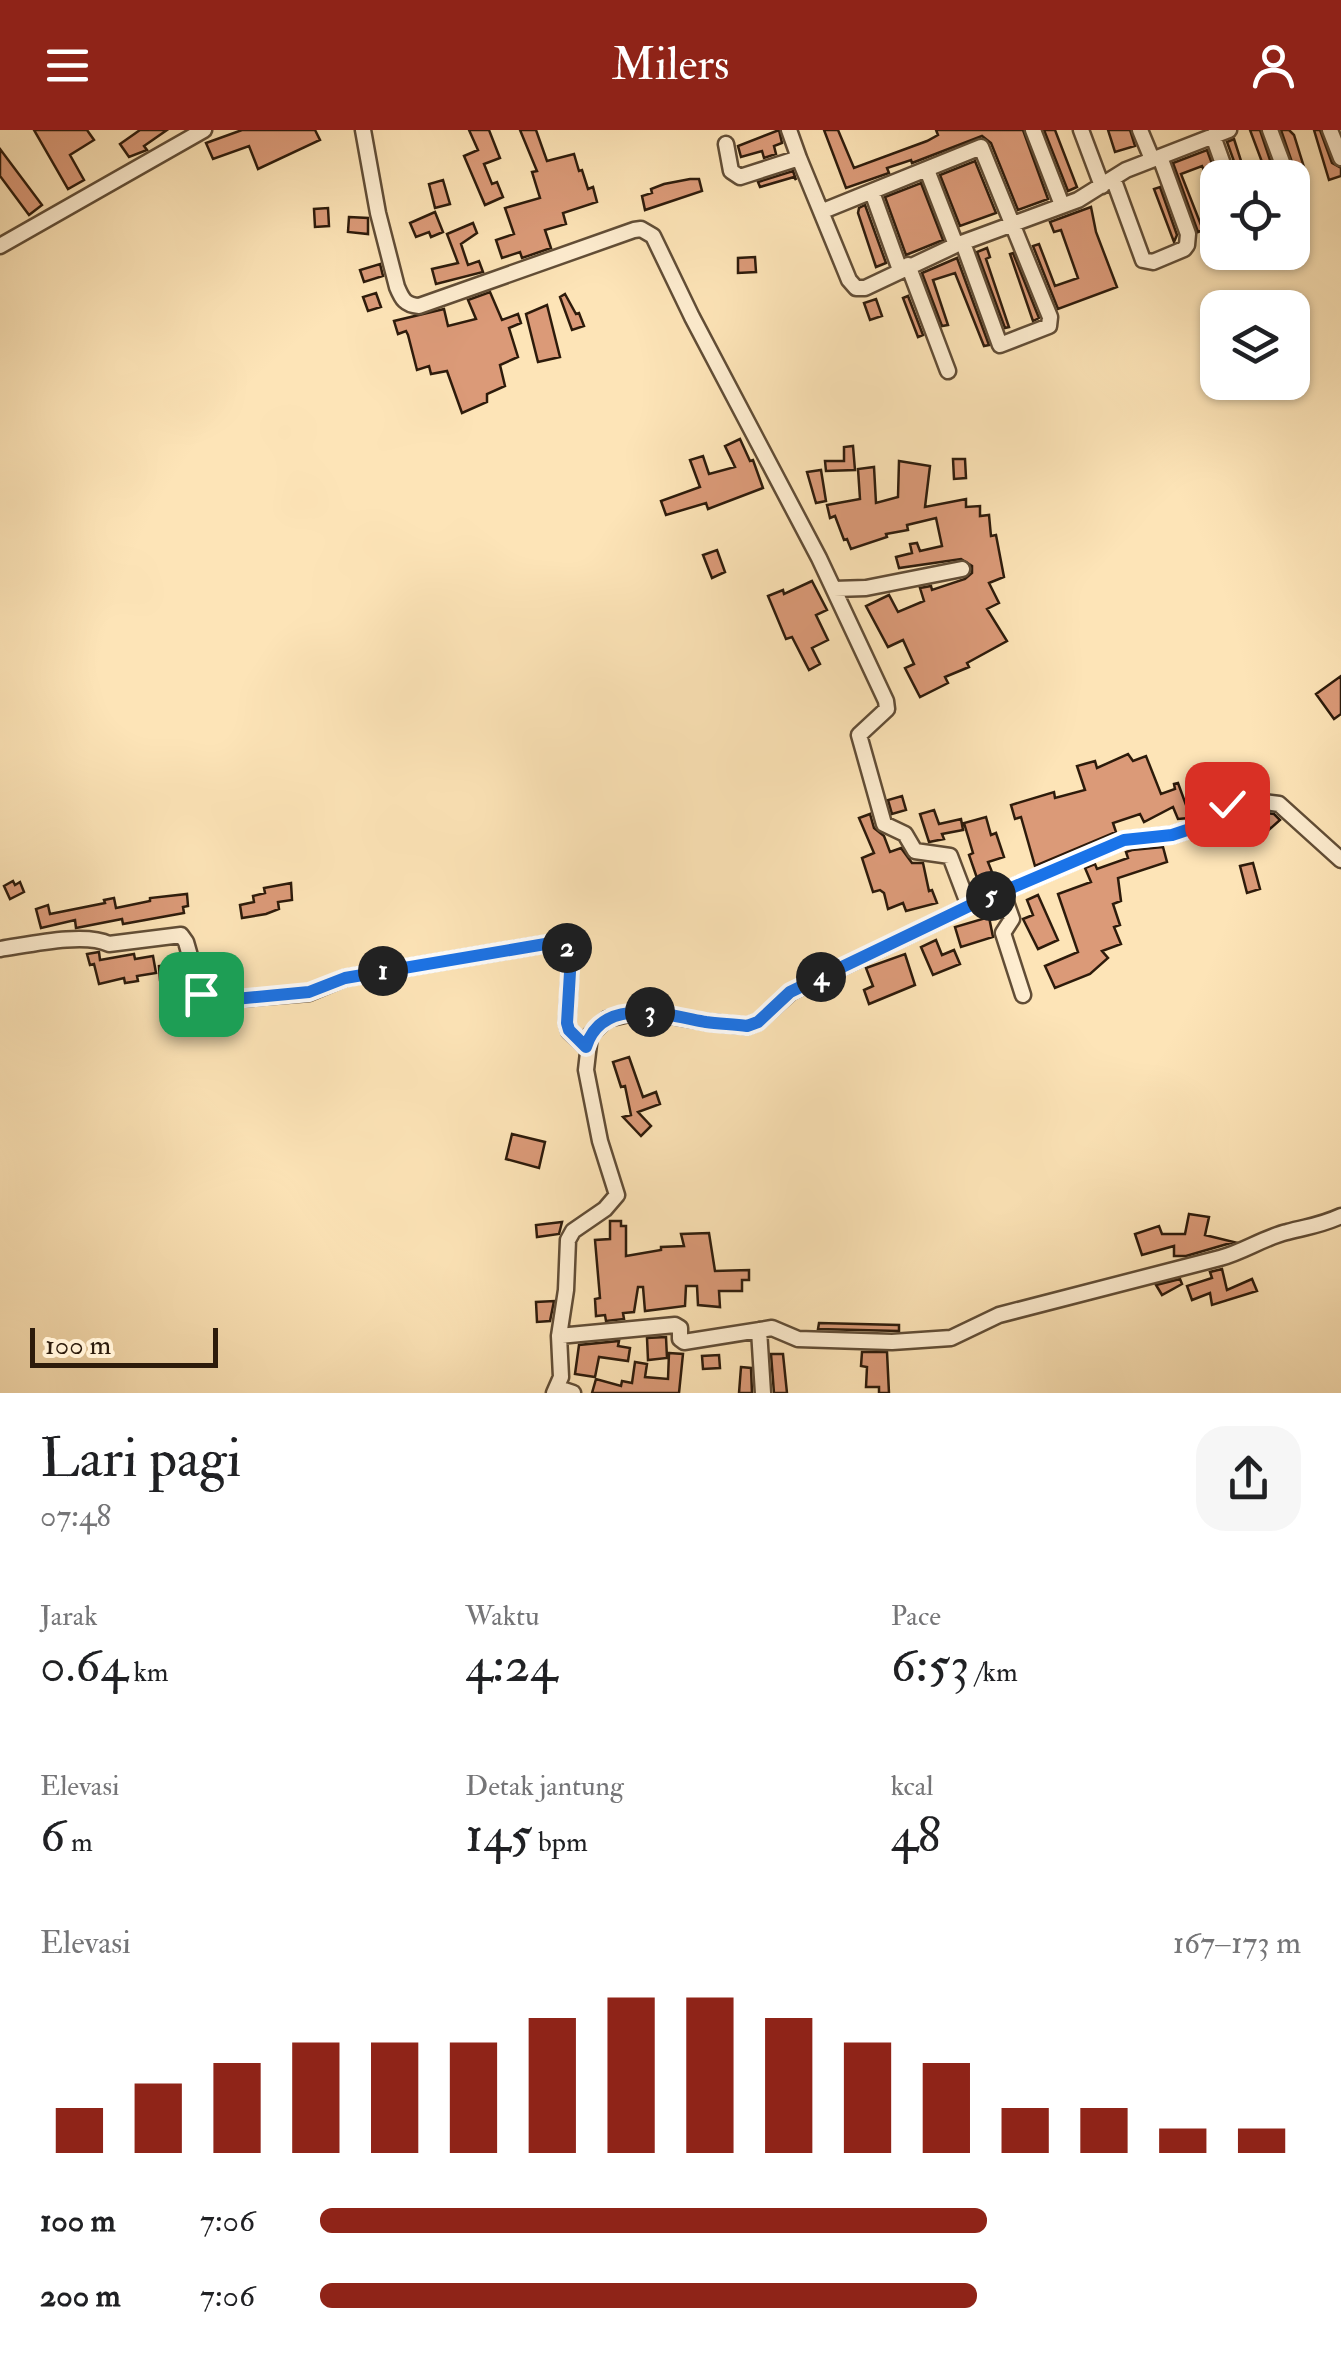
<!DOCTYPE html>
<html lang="id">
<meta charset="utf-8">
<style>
body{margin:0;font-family:"IM FELL Double Pica",serif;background:#f6f6f6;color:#202124;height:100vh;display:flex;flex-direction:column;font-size:38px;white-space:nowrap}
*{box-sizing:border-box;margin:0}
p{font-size:32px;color:#757577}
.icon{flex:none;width:55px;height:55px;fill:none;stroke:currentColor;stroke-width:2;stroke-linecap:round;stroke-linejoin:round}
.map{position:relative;height:1263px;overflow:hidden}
.details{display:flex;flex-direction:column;background:#fff;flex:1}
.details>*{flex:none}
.tools{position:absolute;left:1200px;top:30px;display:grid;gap:20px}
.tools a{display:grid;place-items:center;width:110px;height:110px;border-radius:20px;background:#fff;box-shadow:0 2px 8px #0004;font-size:50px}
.scale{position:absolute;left:30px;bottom:25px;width:188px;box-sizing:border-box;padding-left:10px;border:5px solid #2d1b0b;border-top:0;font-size:28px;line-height:35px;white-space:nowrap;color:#2d1b0b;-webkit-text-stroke:8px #feedd0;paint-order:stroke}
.pin{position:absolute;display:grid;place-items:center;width:85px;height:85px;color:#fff;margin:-42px;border-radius:20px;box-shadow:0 5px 15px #0006}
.km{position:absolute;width:50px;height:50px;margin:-25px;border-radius:50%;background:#222;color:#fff;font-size:28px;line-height:50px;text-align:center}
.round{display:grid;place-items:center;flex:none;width:105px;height:105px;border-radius:30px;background:#f6f6f6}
.head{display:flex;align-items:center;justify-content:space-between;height:170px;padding:0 40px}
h1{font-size:55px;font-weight:600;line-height:75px}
.metrics{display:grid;grid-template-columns:repeat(3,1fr);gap:15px;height:170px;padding:10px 40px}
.metrics div{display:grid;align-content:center}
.metrics b{font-size:50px;font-weight:600}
.metrics small{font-size:28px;font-weight:400}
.metrics p{font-size:28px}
.chart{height:280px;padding:20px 40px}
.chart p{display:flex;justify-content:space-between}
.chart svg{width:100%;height:180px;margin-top:10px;stroke:#8f2418;stroke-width:6}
ul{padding:0 40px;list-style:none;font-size:32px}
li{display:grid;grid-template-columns:160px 120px 1fr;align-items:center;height:75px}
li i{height:25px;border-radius:12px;background:#8f2418}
header{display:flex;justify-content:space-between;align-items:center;height:130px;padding:0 40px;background:#8f2418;color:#fff;font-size:45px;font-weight:600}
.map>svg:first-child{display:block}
.building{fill:#db9a78;stroke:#2d1b0b;stroke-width:2.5}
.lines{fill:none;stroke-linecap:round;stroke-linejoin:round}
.street-casing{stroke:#614d36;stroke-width:19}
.street{stroke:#feedd0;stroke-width:14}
.route-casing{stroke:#fff;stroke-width:20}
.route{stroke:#1a73e8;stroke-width:12}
</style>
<header><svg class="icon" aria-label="menu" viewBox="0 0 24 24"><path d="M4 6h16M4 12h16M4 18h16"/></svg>Milers<svg class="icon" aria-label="person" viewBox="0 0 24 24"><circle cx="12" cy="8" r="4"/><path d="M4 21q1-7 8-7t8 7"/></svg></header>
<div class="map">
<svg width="1341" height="1263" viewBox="0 0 1341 1263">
<rect width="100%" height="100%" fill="#fde4b7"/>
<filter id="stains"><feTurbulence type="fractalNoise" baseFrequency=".002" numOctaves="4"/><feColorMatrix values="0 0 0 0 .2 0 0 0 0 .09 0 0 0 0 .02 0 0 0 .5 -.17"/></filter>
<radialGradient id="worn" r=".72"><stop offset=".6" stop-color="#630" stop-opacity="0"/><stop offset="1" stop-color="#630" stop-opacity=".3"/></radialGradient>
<!-- building -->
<path class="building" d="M 34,0 L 87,0 L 94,10 L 70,25 L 84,50 L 68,59 Z
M 140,0 L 167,0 L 144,16 L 147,20 L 129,27 L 120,14 Z
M 242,0 L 315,0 L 320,10 L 258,39 L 249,16 L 213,29 L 206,13 Z
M 469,0 L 489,0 L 500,28 L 484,34 L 492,54 L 497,52 L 503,67 L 485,75 L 464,26 L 478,20 Z
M 520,0 L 536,0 L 547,31 L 574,24 L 579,41 L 582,40 L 588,59 L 593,57 L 597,72 L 563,83 L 566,94 L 545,100 L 551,118 L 522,128 L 520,122 L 502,128 L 496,110 L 514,104 L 505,78 L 540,68 L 532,42 L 537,41 Z
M 779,0 L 782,13 L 774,16 L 776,24 L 764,28 L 762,21 L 741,27 L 738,16 Z
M 824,0 L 838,0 L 854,38 L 927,11 L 938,5 L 936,0 L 1023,0 L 1048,69 L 1018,80 L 991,13 L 982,6 L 912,33 L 911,30 L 887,38 L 889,43 L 846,58 Z
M 1044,0 L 1055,0 L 1077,57 L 1068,61 Z
M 1108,0 L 1130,0 L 1135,16 L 1115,22 Z
M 1250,0 L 1260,0 L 1276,48 L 1268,48 Z
M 1281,0 L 1289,0 L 1294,5 L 1307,47 L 1298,50 Z
M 1314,0 L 1320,0 L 1332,33 L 1341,38 L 1341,46 L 1329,50 Z
M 1234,9 L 1242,34 L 1236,36 L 1240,48 L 1227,12 Z
M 0,19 L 42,75 L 29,85 L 0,46 Z
M 1207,20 L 1218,50 L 1218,71 L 1202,36 L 1181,44 L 1203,100 L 1198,102 L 1173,33 Z
M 975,31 L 996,83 L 960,96 L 940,45 Z
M 793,41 L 796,50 L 794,47 L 760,57 L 758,52 Z
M 690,49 L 699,49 L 702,61 L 645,80 L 642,66 L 652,63 L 651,59 L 664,54 Z
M 443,50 L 450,74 L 435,78 L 429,54 Z
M 921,53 L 943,110 L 906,125 L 885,67 Z
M 1160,57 L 1177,105 L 1174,112 L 1154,59 Z
M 865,75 L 886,133 L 876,137 L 858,83 L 859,78 Z
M 1091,77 L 1096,102 L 1117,157 L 1058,179 L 1033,116 L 1039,114 L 1055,156 L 1078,148 L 1061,100 L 1054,102 L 1050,92 Z
M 328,78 L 329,96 L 315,97 L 314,79 Z
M 435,82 L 443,102 L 431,107 L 429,102 L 416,107 L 410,93 Z
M 349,87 L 368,88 L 368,104 L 348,102 Z
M 473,93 L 477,103 L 461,114 L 468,135 L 479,131 L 483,142 L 436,154 L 432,139 L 458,133 L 447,104 Z
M 987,118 L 990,127 L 986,129 L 1009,197 L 1005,198 L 977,122 Z
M 1013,123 L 1039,188 L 1033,191 L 1010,124 Z
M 755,127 L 756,142 L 738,143 L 738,128 Z
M 957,128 L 989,215 L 984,216 L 955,143 L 933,150 L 948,195 L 942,196 L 922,143 Z
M 380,134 L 383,146 L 364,152 L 360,140 Z
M 490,162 L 502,190 L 518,184 L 521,193 L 509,198 L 518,227 L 500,235 L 505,256 L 487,264 L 487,272 L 462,283 L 447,241 L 431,244 L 429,236 L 417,240 L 408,205 L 406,201 L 398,204 L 394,191 L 444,179 L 448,196 L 476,189 L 468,170 Z
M 376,163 L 381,177 L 368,181 L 363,167 Z
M 565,164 L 576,184 L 579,183 L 584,196 L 572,200 L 560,167 Z
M 908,166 L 923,205 L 918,207 L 903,168 Z
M 876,169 L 882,186 L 870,190 L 864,173 Z
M 547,175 L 560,227 L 538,232 L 526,184 Z
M 740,309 L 750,331 L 753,330 L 763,358 L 708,379 L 706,373 L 666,385 L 661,371 L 700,357 L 690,330 L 703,326 L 709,344 L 735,337 L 725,316 Z
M 853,316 L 855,340 L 826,341 L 825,331 L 844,331 L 844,317 Z
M 953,329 L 965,329 L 966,348 L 954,349 Z
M 899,331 L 930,336 L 925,377 L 966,369 L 966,377 L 980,376 L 980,386 L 989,385 L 991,406 L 996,405 L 1004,447 L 989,453 L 999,473 L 987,479 L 1007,511 L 967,533 L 969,537 L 945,547 L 948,553 L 920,567 L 905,538 L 914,534 L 903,510 L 888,517 L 866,476 L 889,465 L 898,482 L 924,471 L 920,458 L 931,456 L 932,460 L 965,449 L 972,443 L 972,436 L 961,429 L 899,438 L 896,427 L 912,423 L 910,414 L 917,413 L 920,421 L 942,416 L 936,388 L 907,395 L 908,400 L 886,404 L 887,407 L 851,419 L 847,409 L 844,410 L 835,386 L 830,388 L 827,375 L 860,369 L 858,339 L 874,337 L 876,373 L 898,367 Z
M 821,340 L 826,371 L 816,373 L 807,342 Z
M 717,420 L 725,442 L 712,448 L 703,425 Z
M 812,451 L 827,480 L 816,485 L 828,510 L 812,518 L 820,534 L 809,540 L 792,507 L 786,509 L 768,466 L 783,460 L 784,464 Z
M 1341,546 L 1341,584 L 1334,589 L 1316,564 Z
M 1128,624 L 1133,631 L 1146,626 L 1161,664 L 1175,659 L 1174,654 L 1178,653 L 1186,675 L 1198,674 L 1199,680 L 1189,688 L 1178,689 L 1173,677 L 1144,692 L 1140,684 L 1113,693 L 1116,702 L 1035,736 L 1021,687 L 1015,689 L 1011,675 L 1054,662 L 1055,668 L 1085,660 L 1077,636 L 1095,631 L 1097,638 Z
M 902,666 L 906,680 L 892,684 L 888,670 Z
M 934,680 L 939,694 L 961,689 L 963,700 L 942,704 L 944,709 L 929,712 L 920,684 Z
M 1240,680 L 1249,689 L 1258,682 L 1274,684 L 1280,690 L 1255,712 L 1241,697 L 1233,705 L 1222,694 Z
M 870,684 L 874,698 L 884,706 L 890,722 L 901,718 L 912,733 L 923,733 L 929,761 L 932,760 L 937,773 L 906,781 L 903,773 L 888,779 L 884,763 L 880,760 L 873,762 L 862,728 L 874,723 L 859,688 Z
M 986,687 L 991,705 L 996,703 L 1004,727 L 988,732 L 992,742 L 977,748 L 969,725 L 973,723 L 964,693 Z
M 1163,717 L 1167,732 L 1118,748 L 1121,771 L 1113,774 L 1120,795 L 1114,797 L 1121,814 L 1102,821 L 1108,828 L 1090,844 L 1055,858 L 1045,836 L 1078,822 L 1058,764 L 1091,752 L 1085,738 L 1095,734 L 1097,739 L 1128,728 L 1126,722 L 1132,720 Z
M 1253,733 L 1260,759 L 1247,763 L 1240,736 Z
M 13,751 L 15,755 L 20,752 L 24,762 L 10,769 L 4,756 Z
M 291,753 L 292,770 L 278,772 L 279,779 L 266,784 L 242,788 L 240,775 L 254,772 L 253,766 L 265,763 L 264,758 Z
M 187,764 L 188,776 L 183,777 L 184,783 L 123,794 L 122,789 L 76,798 L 75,790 L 41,798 L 36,779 L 48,775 L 50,784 L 105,773 L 104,770 L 114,768 L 116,778 L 150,771 L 150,768 Z
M 1038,765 L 1058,810 L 1038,819 L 1023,789 L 1033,785 L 1027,770 Z
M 989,787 L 993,807 L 961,817 L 955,797 Z
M 936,810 L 942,825 L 954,820 L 960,834 L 933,845 L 921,817 Z
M 99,822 L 100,830 L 134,824 L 135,829 L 153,826 L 156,843 L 137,846 L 138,851 L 125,853 L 124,848 L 99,854 L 94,834 L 90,835 L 87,824 Z
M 905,824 L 915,855 L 869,874 L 864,860 L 873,856 L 866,838 Z
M 174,830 L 180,830 L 185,848 L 160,850 L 159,836 L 175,834 Z
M 224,830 L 238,831 L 237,849 L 223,848 Z
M 629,927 L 643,967 L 656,962 L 660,974 L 638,982 L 651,996 L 641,1006 L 623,987 L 631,985 L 625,956 L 621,957 L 613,932 Z
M 512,1004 L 545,1012 L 539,1038 L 506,1029 Z
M 1189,1084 L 1209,1087 L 1205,1105 L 1234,1112 L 1186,1126 L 1174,1126 L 1174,1116 L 1142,1125 L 1135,1104 L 1159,1096 L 1162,1104 L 1185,1104 Z
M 610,1091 L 621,1091 L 621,1096 L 626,1096 L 626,1126 L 661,1120 L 661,1117 L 684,1116 L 681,1104 L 709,1103 L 715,1141 L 749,1140 L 749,1150 L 742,1150 L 742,1161 L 719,1161 L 720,1177 L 698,1175 L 697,1156 L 686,1156 L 685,1176 L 645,1181 L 643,1157 L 638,1157 L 634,1182 L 623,1183 L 624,1189 L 606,1191 L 605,1185 L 596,1186 L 595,1169 L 600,1168 L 595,1110 L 610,1109 Z
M 562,1092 L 559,1104 L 537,1107 L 536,1095 Z
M 1222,1139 L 1227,1160 L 1252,1149 L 1257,1161 L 1212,1175 L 1210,1163 L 1192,1170 L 1187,1156 L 1212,1148 L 1210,1142 Z
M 1180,1149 L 1182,1154 L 1162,1165 L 1156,1155 Z
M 554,1171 L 550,1191 L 537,1192 L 536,1172 Z
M 819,1193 L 899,1195 L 899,1201 L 818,1199 Z
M 666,1207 L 667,1228 L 648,1230 L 647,1208 Z
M 619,1211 L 618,1216 L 630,1218 L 628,1231 L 599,1227 L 595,1247 L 575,1244 L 579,1215 Z
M 862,1222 L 887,1222 L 889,1263 L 879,1263 L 879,1257 L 866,1257 L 867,1237 L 861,1236 Z
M 669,1223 L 683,1224 L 679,1263 L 592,1263 L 596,1249 L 621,1256 L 622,1251 L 632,1253 L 635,1232 L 647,1234 L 645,1247 L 668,1249 Z
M 771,1224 L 783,1224 L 787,1263 L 774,1263 Z
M 719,1225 L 720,1238 L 703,1239 L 702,1226 Z
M 741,1237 L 751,1238 L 752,1263 L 739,1263 Z"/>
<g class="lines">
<!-- street casing -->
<g class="street-casing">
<path id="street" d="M 363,0 L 378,83 L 397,157 C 402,169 405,175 419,176 L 634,100 L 641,99 L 653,106 L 692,187 L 819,428 L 886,571 L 887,579 L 859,605 L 884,694 L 905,704 L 915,721 L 950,726 L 969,776
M 789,0 L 799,28
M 1033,0 L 1062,75
M 1081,0 L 1102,56
M 1140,0 L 1152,29
M 1270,0 L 1288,48
M 1330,0 L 1341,28
M 1213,6 L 1228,48
M 726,14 L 731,41 L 740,47 L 799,28 L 849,150 L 856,158 L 865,158 L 956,115 L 1078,70 L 1126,40 L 1229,0
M 927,40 L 956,115
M 1113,48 L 1143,130 L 1153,132 L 1184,119 L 1187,115 L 1188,104 L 1160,27
M 1292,61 L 1295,68
M 872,62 L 900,140
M 823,81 L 981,17 L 1050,187 L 1049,196 L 1000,215 L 963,113
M 0,116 L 204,0
M 908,135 L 948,241
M 834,459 L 866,458 L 962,439
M 1002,761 L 1012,789 L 1003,803 L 1023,865
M 0,819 C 28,815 84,802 109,814 L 181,805 L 186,812 L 201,864 L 213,871 L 309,863 L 345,848 L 557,812 L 566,817 L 571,825 L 567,893 L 569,901 L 586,917
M 759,1200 L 763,1263
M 559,1206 L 675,1195 L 680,1198 L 680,1209 L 684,1212 L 772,1198 L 798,1209 L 892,1212 L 951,1208 L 999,1185 L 1220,1128 C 1243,1122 1265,1107 1287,1102 C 1309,1096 1319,1096 1341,1086
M 558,1258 L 573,1263
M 554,1263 L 561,1247 L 559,1206 L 566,1160 L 568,1110 L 573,1101 L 605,1079 L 617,1065 L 600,1011 L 586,940 L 590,905 L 607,889 L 642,881 L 706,892 L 747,896 L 758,892 L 791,862 L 969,776 L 1124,710 L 1172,705 L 1193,698 L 1227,673 L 1242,669 L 1279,674 L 1341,730"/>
</g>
<!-- street -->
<use href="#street" class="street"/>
</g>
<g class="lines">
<!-- route casing -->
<g class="route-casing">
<path id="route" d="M 201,864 L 214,871 L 309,862 L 345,848 L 557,812 L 566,817 L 571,825 L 567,893 L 569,900 L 586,917 C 602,865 667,885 706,892 C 719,894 733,894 747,896 L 758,892 L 790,862 L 969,776 L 1124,710 L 1172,705 L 1193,698 L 1227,674"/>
</g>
<!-- route -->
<use href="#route" class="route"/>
</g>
<rect width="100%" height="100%" filter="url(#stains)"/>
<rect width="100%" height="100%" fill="url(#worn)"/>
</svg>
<div class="tools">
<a><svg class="icon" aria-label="locate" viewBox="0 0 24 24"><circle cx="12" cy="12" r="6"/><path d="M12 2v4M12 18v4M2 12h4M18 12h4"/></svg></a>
<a><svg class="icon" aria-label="layers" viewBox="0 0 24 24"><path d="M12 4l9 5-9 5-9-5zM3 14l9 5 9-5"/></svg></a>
</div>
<div class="scale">100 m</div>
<div class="pin" style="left:201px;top:864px;background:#1e9e55"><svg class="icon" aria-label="arrive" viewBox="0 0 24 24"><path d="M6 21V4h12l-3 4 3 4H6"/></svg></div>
<div class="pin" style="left:1227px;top:674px;background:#d93025"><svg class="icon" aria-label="check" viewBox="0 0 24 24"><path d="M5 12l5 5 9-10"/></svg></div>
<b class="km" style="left:383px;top:841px">1</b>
<b class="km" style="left:567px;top:818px">2</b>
<b class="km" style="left:650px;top:882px">3</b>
<b class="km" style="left:821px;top:847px">4</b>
<b class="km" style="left:991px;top:766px">5</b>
</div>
<section class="details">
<div class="head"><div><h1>Lari pagi</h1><p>07:48</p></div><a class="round"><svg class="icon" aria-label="share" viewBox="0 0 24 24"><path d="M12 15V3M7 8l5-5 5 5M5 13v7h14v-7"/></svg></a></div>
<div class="metrics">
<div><p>Jarak</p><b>0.64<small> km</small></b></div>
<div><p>Waktu</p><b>4:24</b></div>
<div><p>Pace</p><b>6:53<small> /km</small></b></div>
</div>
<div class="metrics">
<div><p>Elevasi</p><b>6<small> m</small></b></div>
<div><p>Detak jantung</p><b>145<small> bpm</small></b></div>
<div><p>kcal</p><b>48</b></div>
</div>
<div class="chart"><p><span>Elevasi</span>167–173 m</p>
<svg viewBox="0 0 160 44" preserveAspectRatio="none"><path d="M5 44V33M15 44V27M25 44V22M35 44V17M45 44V17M55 44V17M65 44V11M75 44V6M85 44V6M95 44V11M105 44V17M115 44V22M125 44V33M135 44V33M145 44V38M155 44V38"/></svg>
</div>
<ul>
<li><b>100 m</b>7:06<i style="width:68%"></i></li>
<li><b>200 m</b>7:06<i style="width:67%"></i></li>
</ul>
</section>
